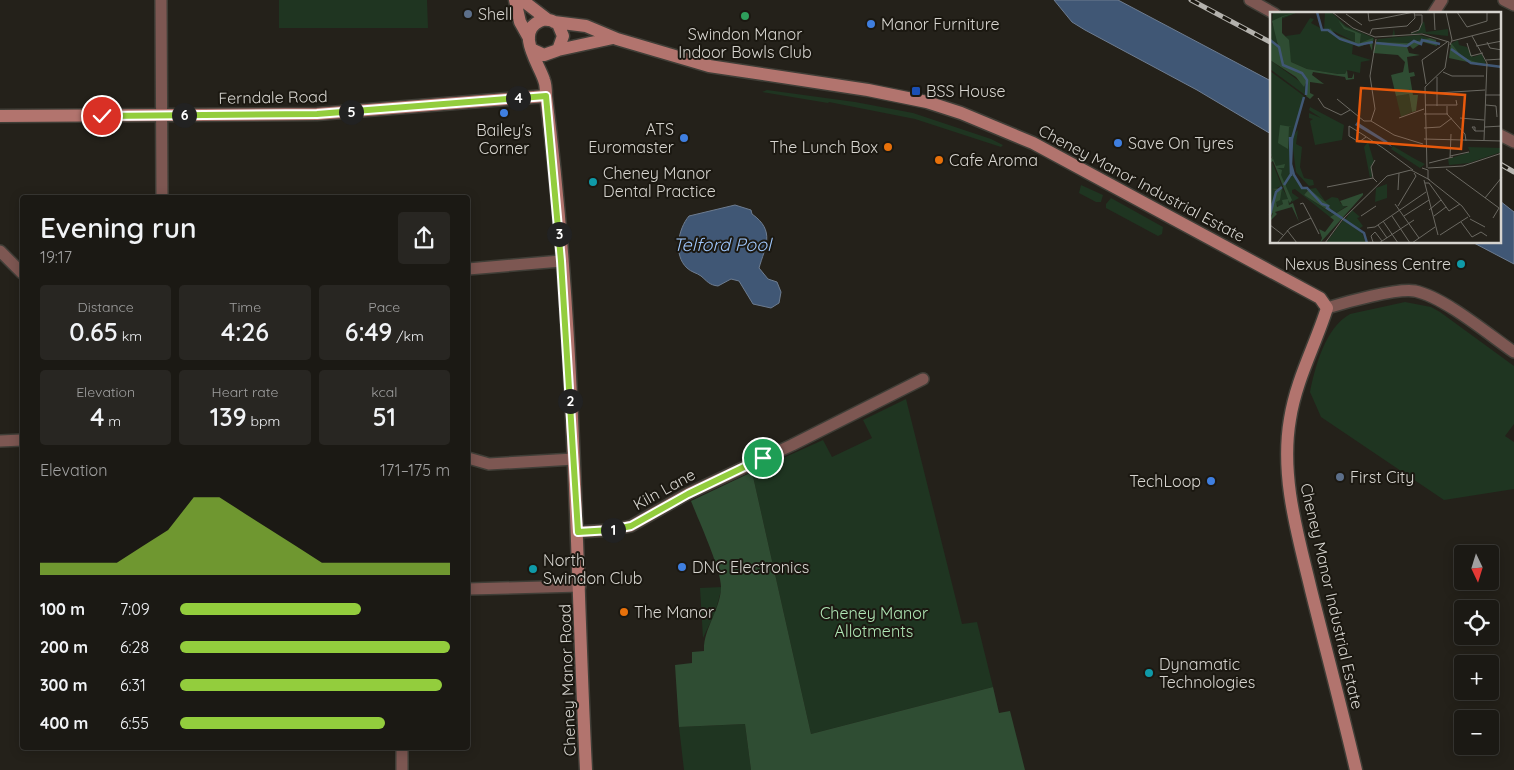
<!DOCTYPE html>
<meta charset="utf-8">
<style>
body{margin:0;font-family:Quicksand,sans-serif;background:#282622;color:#f1f3f6;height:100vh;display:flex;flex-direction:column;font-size:19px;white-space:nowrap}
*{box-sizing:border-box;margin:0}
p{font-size:16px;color:#a0a0a0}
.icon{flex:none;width:28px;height:28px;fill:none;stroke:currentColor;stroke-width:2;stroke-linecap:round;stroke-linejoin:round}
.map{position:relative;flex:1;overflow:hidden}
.sheet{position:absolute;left:20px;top:195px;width:450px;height:555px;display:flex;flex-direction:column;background:#1b1914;border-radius:5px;box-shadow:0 2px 12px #0003,0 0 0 1px #393834}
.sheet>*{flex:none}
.needle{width:32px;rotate:176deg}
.tools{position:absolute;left:1454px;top:545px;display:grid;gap:10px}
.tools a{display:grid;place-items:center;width:45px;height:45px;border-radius:5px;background:#1b1914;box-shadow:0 2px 12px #0003,0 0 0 1px #393834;font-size:25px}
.pin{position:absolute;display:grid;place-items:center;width:42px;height:42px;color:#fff;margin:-21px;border:2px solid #fff;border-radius:50%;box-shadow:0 1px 5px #0007}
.km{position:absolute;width:25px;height:25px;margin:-12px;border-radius:50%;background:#222;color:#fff;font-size:14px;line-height:25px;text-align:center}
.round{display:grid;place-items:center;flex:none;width:52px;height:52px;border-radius:5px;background:#282622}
.head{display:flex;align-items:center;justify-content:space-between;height:85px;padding:0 20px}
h1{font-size:28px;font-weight:600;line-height:38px}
.metrics{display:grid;grid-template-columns:repeat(3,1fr);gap:8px;height:85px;padding:5px 20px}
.metrics div{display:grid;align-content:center;border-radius:5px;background:#282622;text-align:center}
.metrics b{font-size:25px;font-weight:600}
.metrics small{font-size:14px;font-weight:400}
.metrics p{font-size:14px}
.chart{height:140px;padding:10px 20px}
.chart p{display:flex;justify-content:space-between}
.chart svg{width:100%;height:90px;margin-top:5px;fill:#93cd3d;opacity:.7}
ul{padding:0 20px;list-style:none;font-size:16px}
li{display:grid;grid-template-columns:80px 60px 1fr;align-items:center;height:38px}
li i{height:12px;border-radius:6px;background:#93cd3d}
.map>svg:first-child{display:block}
.green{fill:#1f3521}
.forest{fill:#2f4d33}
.water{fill:#405775;stroke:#6d7c90}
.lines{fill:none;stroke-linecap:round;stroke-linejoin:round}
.street-casing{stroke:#403e37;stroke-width:14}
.secondary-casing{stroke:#403e37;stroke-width:15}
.street{stroke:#7d5752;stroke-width:11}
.secondary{stroke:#b2746e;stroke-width:12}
.rail-casing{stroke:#b4b2ad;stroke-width:5}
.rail{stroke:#1b1811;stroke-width:3;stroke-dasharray:9;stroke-linecap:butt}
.route-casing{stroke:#fff;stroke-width:10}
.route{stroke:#93cd3d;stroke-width:6}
.service-dot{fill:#5c6f8a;stroke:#1b1811;stroke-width:2}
.leisure-dot{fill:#2e9e5b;stroke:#1b1811;stroke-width:2}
.shop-dot{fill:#3f7fe0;stroke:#1b1811;stroke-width:2}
.transit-dot{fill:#1a4fb4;stroke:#1b1811;stroke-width:2}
.food-dot{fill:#e8710a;stroke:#1b1811;stroke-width:2}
.culture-dot{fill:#0f9aa8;stroke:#1b1811;stroke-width:2}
.labels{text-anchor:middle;stroke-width:4;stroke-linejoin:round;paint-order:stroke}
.poi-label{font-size:16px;fill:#d6d4cf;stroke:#1b1811;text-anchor:start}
.street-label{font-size:16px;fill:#d6d4cf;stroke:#1b1811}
.park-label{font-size:16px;fill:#afe5b4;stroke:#1b1811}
.water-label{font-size:18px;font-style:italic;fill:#a0c8fe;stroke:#1b1811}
.inset-river{fill:none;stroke:#405775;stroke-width:2.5}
.inset-road{fill:none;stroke:#6b6962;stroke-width:1}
.view{fill:#e8590c;fill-opacity:0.15;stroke:#e8590c;stroke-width:2.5}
.inset-edge{fill:none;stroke:#d6d4cf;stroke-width:2.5}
</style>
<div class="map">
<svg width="1514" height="770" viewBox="0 0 1514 770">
<rect width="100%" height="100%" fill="#24211a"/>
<!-- green -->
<path class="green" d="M 279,0 L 427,0 L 428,28 L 279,28 Z
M 767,90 L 855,102 L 913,113 L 991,139 L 1003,145 L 1001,147 L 915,119 L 829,102 L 828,103 L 762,92 Z
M 1081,185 L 1103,195 L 1101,202 L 1096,202 L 1079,193 Z
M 1111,198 L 1163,227 L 1162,234 L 1158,236 L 1106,208 L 1106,204 Z
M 1405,302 L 1431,307 L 1440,312 L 1514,366 L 1514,424 L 1505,436 L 1514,442 L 1514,489 L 1444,500 L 1321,417 L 1310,392 C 1315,367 1325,328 1350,314 Z
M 906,399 L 962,624 L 977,622 L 993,687 L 811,734 L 752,472 L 823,440 L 832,457 L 872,438 L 863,420 Z
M 722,587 L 715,613 L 703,638 L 700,588 Z
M 745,724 L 751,770 L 684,770 L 679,727 Z"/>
<!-- forest -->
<path class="forest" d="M 752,472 L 811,734 L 993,687 L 999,713 L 1010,711 L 1025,770 L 751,770 L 745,724 L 679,727 L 675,665 L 692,663 L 692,652 L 704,651 C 703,629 720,611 721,588 C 722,571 698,519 691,501 Z"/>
<!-- water -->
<path class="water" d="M 1054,0 L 1118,0 L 1271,81 L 1271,134 L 1197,90 L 1085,30 L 1072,22 Z
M 1500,201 L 1514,212 L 1514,264 L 1474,243 L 1500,242 Z
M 735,205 L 751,210 L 752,214 C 776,231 765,247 759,268 L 768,279 L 777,282 L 781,292 L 779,303 L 771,308 L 753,304 L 739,281 L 731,279 L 718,286 C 709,285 707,281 701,276 C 697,273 691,272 687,268 C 673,255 678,229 689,216 Z"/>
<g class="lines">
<!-- street casing -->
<g class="street-casing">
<path id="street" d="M 161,0 L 162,198
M 1250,0 L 1275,14
M 1504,0 L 1514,5
M 1433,14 L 1442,0
M 1500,135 L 1514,142
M 0,251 L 22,273
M 468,269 L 561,261
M 1327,308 C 1346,302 1397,288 1415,291 C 1444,297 1488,334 1514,352
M 0,441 L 22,440
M 468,458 L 489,464 L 574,459
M 578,532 L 611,530 L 631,526 L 687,494 L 792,445 L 923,379
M 468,589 L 580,586
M 402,748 L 402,770"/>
</g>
<!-- secondary casing -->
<g class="secondary-casing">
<path id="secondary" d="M 515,0 L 520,22 L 529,38
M 522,0 L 548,20
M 554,22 L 586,26 L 617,39 L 709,66 L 868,90 L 927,102 L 961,113 L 1033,143 L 1320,298 L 1327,308 C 1315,346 1296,380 1290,419 C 1280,477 1298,535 1311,590 C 1326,650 1342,710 1356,770
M 531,49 L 544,55 L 558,50 L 563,36 L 558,24 C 552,20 547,18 540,21 C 515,32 539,64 544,80 C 546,85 546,91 546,96 C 575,319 575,546 586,770
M 558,50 L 613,38
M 0,116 L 317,114 L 546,96"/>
</g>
<!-- street -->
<use href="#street" class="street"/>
<!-- secondary -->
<use href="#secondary" class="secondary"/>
<!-- rail casing -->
<g class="rail-casing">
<path id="rail" d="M 1191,0 L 1272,43
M 1500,164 L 1514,172"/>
</g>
<!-- rail -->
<use href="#rail" class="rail"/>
</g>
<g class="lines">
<!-- route casing -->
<g class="route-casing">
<path id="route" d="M 102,116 L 317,114 L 546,96 L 561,261 L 578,532 L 611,530 L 631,526 L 688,494 L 763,458"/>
</g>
<!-- route -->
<use href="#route" class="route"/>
</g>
<!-- markers -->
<g class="service-dot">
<circle cx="468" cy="14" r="5"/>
<circle cx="1340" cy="477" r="5"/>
</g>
<circle class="leisure-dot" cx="745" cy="16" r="5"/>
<g class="shop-dot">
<circle cx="871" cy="24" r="5"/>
<circle cx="504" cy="113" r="5"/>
<circle cx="684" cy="138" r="5"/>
<circle cx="1118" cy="143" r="5"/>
<circle cx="1211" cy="481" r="5"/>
<circle cx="682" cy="567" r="5"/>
</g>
<rect class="transit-dot" x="911" y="86" width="10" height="10" rx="2.5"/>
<g class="food-dot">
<circle cx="888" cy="147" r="5"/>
<circle cx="939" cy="160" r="5"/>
<circle cx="624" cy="612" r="5"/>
</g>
<g class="culture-dot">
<circle cx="593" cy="182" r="5"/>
<circle cx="1461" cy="264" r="5"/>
<circle cx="533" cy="569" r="5"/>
<circle cx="1149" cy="673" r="5"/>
</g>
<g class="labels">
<!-- poi labels -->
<g class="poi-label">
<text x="478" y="20">Shell</text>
<text x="881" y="30">Manor Furniture</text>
<text x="745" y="40" text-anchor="middle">Swindon Manor<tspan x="745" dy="18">Indoor Bowls Club</tspan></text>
<text x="926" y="97">BSS House</text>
<text x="674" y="135" text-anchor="end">ATS<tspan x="674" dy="18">Euromaster</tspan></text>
<text x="504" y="136" text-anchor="middle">Bailey's<tspan x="504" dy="18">Corner</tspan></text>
<text x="1128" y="149">Save On Tyres</text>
<text x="878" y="153" text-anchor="end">The Lunch Box</text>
<text x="949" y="166">Cafe Aroma</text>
<text x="603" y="179">Cheney Manor<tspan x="603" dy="18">Dental Practice</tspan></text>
<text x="1451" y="270" text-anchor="end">Nexus Business Centre</text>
<text x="1350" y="483">First City</text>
<text x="1201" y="487" text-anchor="end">TechLoop</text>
<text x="543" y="566">North<tspan x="543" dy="18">Swindon Club</tspan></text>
<text x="692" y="573">DNC Electronics</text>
<text x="634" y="618">The Manor</text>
<text x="1159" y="670">Dynamatic<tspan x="1159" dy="18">Technologies</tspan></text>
</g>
<!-- street labels -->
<g class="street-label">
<text transform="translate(273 97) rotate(-1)" y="6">Ferndale Road</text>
<text transform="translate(1142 183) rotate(28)" y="6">Cheney Manor Industrial Estate</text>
<text transform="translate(664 489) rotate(-29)" y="6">Kiln Lane</text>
<text transform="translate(1332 596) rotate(77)" y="6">Cheney Manor Industrial Estate</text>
<text transform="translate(567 680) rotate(-92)" y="6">Cheney Manor Road</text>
</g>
<!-- park labels -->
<g class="park-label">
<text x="874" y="619">Cheney Manor<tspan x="874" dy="18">Allotments</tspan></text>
</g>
<!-- water labels -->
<g class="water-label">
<text x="722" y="251">Telford Pool</text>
</g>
</g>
<!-- overview -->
<g transform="translate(1270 12)">
<rect width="231" height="231" fill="#24211a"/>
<path d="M 3,0 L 28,0 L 2,11 L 9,28 L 6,32 L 0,27 ZM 55,0 L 61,0 L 76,14 L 104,26 L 104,29 L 90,31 L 91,22 L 85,22 L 85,30 L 63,19 L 58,20 L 83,32 L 82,42 L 101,48 L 91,50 L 90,61 L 77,58 L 75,62 L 68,62 L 37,57 L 21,50 L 16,24 L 30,22 L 40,6 L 44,7 L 41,11 L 54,18 ZM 154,9 L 156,20 L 178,17 L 178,24 L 150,21 L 122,25 L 124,16 L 125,24 L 135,23 L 147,20 ZM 149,23 L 160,26 L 139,31 L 106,30 L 108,27 ZM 188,28 L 189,33 L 197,35 L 203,45 L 212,42 L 216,52 L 203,51 L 192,45 L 182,35 L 182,31 ZM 0,48 L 36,74 L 35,83 L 0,57 ZM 0,59 L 34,84 L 23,123 L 28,118 L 26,132 L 32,135 L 30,155 L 34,166 L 43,168 L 44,173 L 39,174 L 26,160 L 22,129 L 20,152 L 31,175 L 38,178 L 34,183 L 61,201 L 62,198 L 39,177 L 46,176 L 55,189 L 62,185 L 68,186 L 71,192 L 80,192 L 60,205 L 25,177 L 22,178 L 22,181 L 29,186 L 22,190 L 0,141 ZM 139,82 L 142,100 L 131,105 L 126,84 ZM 40,95 L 74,113 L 72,128 L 45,133 L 40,109 L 43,107 L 39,106 L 39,101 L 51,106 L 39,98 ZM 98,130 L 104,150 L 101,154 L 102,164 L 100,166 L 94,135 ZM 123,134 L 145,147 L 155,152 L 150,156 L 121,137 ZM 198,135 L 231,136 L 231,140 L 199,151 L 179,153 L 178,147 L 200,140 ZM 2,150 L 12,174 L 1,178 L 6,178 L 6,181 L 12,176 L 21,190 L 19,192 L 17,188 L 9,195 L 5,191 L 6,183 L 0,193 ZM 117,172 L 117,186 L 105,190 L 106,176 ZM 82,198 L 90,205 L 87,206 L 93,214 L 89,217 L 75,208 ZM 73,208 L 92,221 L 96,231 L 56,231 Z" fill="#1f3521"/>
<path d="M 29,0 L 12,5 L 12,21 L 19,28 L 21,50 L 37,57 L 68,62 L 75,62 L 77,58 L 78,66 L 82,66 L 84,61 L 84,67 L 76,68 L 75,65 L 43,60 L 42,63 L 54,72 L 40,70 L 40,81 L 44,83 L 40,87 L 36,84 L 38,69 L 33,62 L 37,69 L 34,75 L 26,65 L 0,48 L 0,28 L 8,35 L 11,46 L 2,9 L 13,4 ZM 68,8 L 75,15 L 91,22 L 90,31 L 103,26 L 102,39 L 99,31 L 89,35 L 58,20 L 60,16 L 66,23 L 85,30 L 85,21 L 74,17 ZM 160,26 L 166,28 L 167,34 L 153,30 L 143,37 L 140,34 L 137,35 L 139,41 L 150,43 L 137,45 L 139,61 L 144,60 L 145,64 L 140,65 L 143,83 L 148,83 L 146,99 L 142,100 L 139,82 L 126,84 L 121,63 L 133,60 L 135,50 L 128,43 L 103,41 L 106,30 L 139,31 ZM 181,31 L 192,45 L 216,54 L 179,46 ZM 10,113 L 22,115 L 19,115 L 18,137 L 8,131 ZM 0,139 L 6,154 L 15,152 L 14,156 L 7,156 L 12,158 L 11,163 L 22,188 L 20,191 L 18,188 L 19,193 L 23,191 L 29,210 L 22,195 L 5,200 L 7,202 L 0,209 L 3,201 L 0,203 L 0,193 L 6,183 L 6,178 L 1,177 L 12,176 L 10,188 L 6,190 L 7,195 L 13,192 L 12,188 L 18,187 L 3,149 L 0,151 L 0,144 L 3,148 ZM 39,177 L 59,193 L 62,201 L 34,183 ZM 93,181 L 93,183 L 50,231 L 52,226 L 49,217 L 55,220 L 64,208 L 60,205 L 78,194 L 73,194 L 70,189 Z" fill="#2f4d33"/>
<path d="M 87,110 L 117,129 L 122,135 L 85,113 Z" fill="#405775"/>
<path class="inset-river" d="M 47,0 L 52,18 L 58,18 L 70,27 L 88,33 L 103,30M 0,28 L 9,35 L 13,53 L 32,61 L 37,68 L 36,83M 106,31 L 137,34 L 144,29 L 151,32 L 152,28 L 170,32M 181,37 L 201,51 L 232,55M 34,85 L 22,127 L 21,152 L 24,163 L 32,176 L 37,176 L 52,192 L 58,194 L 57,196 L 94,221 L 97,231M 20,125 L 21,164M 14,173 L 23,159M 0,203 L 6,180 L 12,175"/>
<path class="inset-road" d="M 62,0 L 83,16 L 105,25 L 152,22 L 179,30M 98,0 L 99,9 L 144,0 L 145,6 L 137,14 L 102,17 L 100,22M 164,0 L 165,18M 176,0 L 182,28 L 180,33M 187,0 L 197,15 L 217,9 L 217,0M 76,2 L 92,13M 141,21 L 149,18 L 152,11 L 152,3 L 145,3M 202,24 L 217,51 L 214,128M 106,27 L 100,64 L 105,97 L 101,109 L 124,123 L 153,132M 182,29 L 232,16M 217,30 L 220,36 L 232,38M 197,31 L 201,44 L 213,41M 206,34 L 232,29M 216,48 L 232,47M 173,60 L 182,64 L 214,64M 156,72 L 152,48 L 177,30M 167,81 L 215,78M 215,83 L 232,83M 48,86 L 54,95 L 71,103 L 80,98M 67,87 L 94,109 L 101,109M 155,93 L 187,93 L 186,88M 216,93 L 226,94 L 227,105M 167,94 L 167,65M 177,94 L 177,102 L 195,122 L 196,129M 154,102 L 178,102M 129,106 L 154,97M 190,106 L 214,108M 215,115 L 232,114M 154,116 L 170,115 L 182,106M 205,119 L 202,115 L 205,115 L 205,119 L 214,119M 96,125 L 89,130 L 79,124 L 79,114 L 92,122 L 113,136 L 143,158M 154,127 L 232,129M 180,144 L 199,140M 180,146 L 181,122M 159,151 L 183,145M 152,156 L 158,158 L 158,167 L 192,194 L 200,205M 157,156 L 155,75 L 175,56 L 179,30M 158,156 L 193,154 L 232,141M 176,157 L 229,196 L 223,206M 103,166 L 101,155 L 105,148M 154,168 L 168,223M 155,171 L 159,171 L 179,199 L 190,192M 57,175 L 103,166 L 107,170M 128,178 L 129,161M 215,186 L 232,165M 30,192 L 33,191 L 41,206M 125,192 L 149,226M 128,194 L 146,164 L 144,161M 159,198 L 171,188M 91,204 L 106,194M 122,204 L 140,231M 134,204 L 159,188M 164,204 L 176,195M 200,207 L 215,215M 113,209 L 128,231M 191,210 L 202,225 L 211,220 L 217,224M 0,213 L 13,223M 108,213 L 117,226M 97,216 L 105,215 L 156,180M 17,218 L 27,231M 170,223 L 198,205M 103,230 L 101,224 L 105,220 L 112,229M 7,231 L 20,216 L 41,206 L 49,222M 55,231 L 72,208 L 117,164 L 141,158 L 160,168M 109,231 L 144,208M 142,231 L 165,215"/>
<path class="view" d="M 91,76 L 195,83 L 191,137 L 87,129 Z"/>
<rect width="231" height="231" class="inset-edge"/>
</g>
</svg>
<div class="tools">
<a><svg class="needle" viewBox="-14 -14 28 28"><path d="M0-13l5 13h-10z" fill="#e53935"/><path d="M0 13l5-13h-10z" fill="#a0a0a0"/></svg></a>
<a><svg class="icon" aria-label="locate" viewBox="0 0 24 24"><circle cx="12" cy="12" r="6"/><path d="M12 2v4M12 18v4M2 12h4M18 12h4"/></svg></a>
<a>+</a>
<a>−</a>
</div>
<div class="pin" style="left:763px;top:458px;background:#1e9e55"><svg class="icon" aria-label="arrive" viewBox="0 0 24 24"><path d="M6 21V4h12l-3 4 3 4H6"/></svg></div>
<div class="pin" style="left:102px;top:116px;background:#d93025"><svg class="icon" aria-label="check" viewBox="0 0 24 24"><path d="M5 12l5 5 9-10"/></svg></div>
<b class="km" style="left:613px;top:530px">1</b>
<b class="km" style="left:570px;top:401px">2</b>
<b class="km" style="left:559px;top:234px">3</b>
<b class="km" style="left:518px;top:98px">4</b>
<b class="km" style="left:351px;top:112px">5</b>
<b class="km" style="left:184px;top:115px">6</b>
<section class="sheet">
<div class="head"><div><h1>Evening run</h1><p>19:17</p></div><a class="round"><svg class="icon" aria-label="share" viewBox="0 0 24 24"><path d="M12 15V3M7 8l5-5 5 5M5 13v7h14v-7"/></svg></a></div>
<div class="metrics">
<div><p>Distance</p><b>0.65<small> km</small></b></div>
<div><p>Time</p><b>4:26</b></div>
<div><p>Pace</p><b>6:49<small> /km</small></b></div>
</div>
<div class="metrics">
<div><p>Elevation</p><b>4<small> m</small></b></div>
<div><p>Heart rate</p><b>139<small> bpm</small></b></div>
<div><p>kcal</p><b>51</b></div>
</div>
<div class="chart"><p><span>Elevation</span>171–175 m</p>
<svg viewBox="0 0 160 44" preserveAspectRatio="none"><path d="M0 44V38L10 38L20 38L30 38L40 30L50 22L60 6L70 6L80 14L90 22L100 30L110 38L120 38L130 38L140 38L150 38L160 38V44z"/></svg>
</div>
<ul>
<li><b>100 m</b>7:09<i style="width:67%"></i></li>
<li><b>200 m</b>6:28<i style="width:100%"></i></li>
<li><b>300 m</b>6:31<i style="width:97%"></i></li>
<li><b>400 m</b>6:55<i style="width:76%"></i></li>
</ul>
</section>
</div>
